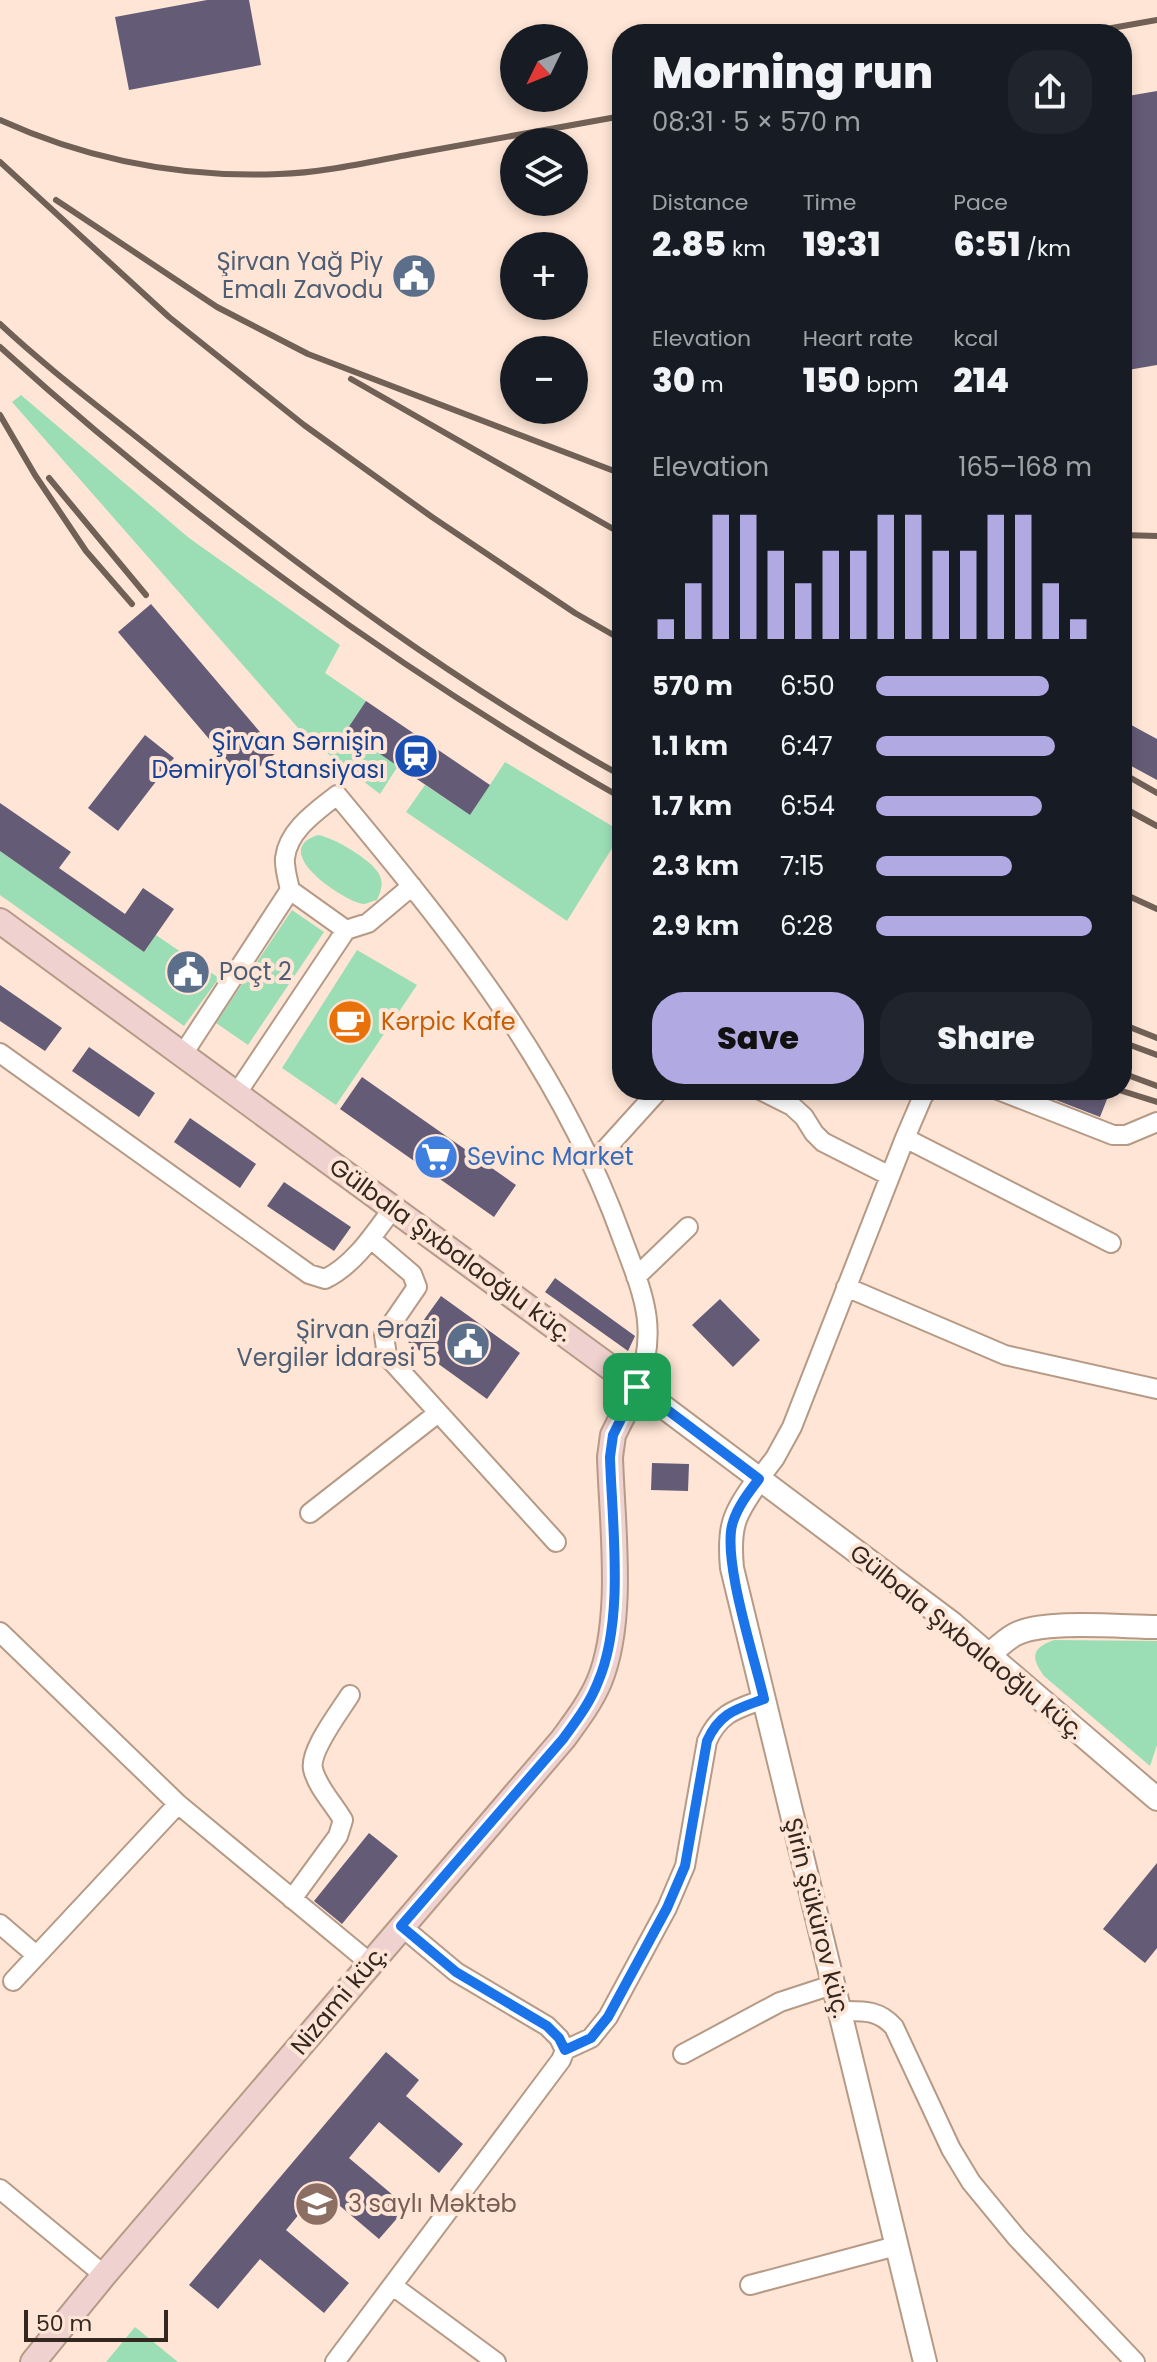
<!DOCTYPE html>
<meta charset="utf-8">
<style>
body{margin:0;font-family:Poppins,sans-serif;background:#20242c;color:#f1f3f6;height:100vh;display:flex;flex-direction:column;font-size:30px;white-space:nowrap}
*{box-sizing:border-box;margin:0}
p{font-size:26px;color:#9ea1a6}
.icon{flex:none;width:44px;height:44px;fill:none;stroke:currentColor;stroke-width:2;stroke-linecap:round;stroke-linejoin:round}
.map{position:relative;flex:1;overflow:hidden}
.drawer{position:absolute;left:612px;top:24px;width:520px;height:1076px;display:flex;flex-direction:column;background:#171b24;border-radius:32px;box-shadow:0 4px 12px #0003}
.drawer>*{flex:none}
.needle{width:52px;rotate:227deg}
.tools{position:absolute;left:500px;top:24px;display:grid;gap:16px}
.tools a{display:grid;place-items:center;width:88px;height:88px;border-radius:50%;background:#171b24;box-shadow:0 4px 12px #0003;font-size:40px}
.scale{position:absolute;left:24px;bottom:20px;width:144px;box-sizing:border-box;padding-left:8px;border:4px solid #332720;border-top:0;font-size:22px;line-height:28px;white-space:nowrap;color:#332720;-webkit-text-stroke:6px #fee5d5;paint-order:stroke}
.pin{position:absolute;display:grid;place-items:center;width:68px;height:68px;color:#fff;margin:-34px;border-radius:16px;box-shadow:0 4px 12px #0006}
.round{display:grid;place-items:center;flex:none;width:84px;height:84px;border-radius:32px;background:#20242c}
.summary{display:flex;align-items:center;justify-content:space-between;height:136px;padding:0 40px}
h1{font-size:44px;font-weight:800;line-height:60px}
.figures{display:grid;grid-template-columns:repeat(3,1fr);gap:12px;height:136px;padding:8px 40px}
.figures div{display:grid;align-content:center}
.figures b{font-size:34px;font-weight:800}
.figures small{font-size:22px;font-weight:400}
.figures p{font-size:22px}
.chart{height:224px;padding:16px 40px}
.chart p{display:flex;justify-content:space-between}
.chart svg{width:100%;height:144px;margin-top:8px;stroke:#b1a9e1;stroke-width:6}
.primary-button{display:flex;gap:16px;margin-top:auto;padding:16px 40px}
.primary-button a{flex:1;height:92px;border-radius:32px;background:#b1a9e1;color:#111;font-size:32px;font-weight:800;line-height:92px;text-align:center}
.primary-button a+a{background:#20242c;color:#f1f3f6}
ul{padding:0 40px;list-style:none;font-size:26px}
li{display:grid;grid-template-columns:128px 96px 1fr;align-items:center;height:60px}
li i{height:20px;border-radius:10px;background:#b1a9e1}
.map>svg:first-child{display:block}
.green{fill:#9bdeb6}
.building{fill:#645c77}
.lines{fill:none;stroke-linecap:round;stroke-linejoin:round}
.minor-casing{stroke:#b69a86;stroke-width:22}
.tertiary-casing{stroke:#b69a86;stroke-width:26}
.secondary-casing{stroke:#b69a86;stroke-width:28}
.minor{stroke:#fff;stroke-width:18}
.tertiary{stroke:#fff;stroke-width:22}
.secondary{stroke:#efd2d0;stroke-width:24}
.rail{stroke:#706056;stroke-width:6}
.route-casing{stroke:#fff;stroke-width:16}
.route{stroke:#1a73e8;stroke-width:10}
.labels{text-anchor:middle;stroke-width:8;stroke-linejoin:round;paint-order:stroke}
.service-label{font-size:24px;fill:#4e5e75;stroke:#fee5d5;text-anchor:end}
.transit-label{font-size:24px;fill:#164399;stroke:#fee5d5;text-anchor:end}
.food-label{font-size:24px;fill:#c56008;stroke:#fee5d5;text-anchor:start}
.shop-label{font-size:24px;fill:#366cbe;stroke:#fee5d5;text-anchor:start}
.street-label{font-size:24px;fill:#332720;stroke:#fee5d5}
.education-label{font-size:24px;fill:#785e54;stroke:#fee5d5;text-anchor:start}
</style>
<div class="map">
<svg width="1157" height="2362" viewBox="0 0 1157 2362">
<rect width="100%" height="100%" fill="#fee5d5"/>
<!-- green -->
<path class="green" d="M 21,395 L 189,538 L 340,645 L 325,673 L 366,701 L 346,731 L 398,766 L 380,794 L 306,737 L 12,402 Z
M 505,762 L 622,832 L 567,921 L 406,812 L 425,785 L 470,815 Z
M 318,835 C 333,837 372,860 379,874 C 384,883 381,891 377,900 C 375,900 366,904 364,904 C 348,904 266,851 318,835 Z
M 0,851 L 144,952 L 156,935 L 219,978 L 184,1026 L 0,895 Z
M 292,910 L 324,932 L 248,1045 L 216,1023 Z
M 357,950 L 417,985 L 336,1105 L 282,1068 Z
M 1054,1640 L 1157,1641 L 1157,1745 L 1150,1766 L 1044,1676 C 1030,1657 1032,1648 1054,1640 Z
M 135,2327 L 178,2362 L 106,2362 Z"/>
<!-- building -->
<path class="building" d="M 207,0 L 249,0 L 261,65 L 129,90 L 115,17 Z
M 1157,91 L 1157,365 L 1122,371 L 1122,97 Z
M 151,604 L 277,752 L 244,780 L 118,632 Z
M 366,701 L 490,785 L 470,815 L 346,731 Z
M 1122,720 L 1157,739 L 1157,780 L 1122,761 Z
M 145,735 L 174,758 L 118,831 L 88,808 Z
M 0,803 L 71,852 L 59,868 L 125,914 L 143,888 L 174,909 L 144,952 L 0,851 Z
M 186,956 L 204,968 L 190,989 L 172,977 Z
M 0,985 L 62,1028 L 45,1051 L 0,1021 Z
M 89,1047 L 155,1093 L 139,1117 L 72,1071 Z
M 362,1077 L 516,1185 L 494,1217 L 340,1109 Z
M 1059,1090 L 1098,1090 L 1109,1094 L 1100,1117 L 1056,1100 Z
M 190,1118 L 256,1164 L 240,1188 L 174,1142 Z
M 284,1182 L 351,1227 L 334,1251 L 267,1206 Z
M 555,1278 L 635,1336 L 628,1351 L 545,1292 Z
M 441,1296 L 520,1353 L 487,1399 L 408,1342 Z
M 720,1299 L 760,1340 L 733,1367 L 692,1325 Z
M 652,1463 L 689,1464 L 688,1491 L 651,1490 Z
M 369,1833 L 398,1856 L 342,1924 L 314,1901 Z
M 1157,1863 L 1157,1948 L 1145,1963 L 1103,1929 Z
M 386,2052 L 419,2080 L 406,2096 L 463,2144 L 439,2173 L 379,2122 L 349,2158 L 407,2207 L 379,2239 L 320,2189 L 286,2230 L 349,2283 L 324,2313 L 260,2259 L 218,2309 L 189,2285 Z"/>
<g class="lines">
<!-- minor casing -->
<g class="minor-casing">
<path id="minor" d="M 290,890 L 346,930
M 0,1053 L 309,1274 L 325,1279 C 354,1265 374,1234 393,1208
M 183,1054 L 290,890 C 288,880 284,867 285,858 C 288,830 317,811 337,795 C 451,932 560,1066 621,1235 C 642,1292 660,1327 637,1387
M 760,1090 L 792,1106 L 804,1117 L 814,1133 L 823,1142 L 890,1176
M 998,1090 L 1113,1135 L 1126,1135 L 1157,1122
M 237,1093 L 346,930 L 368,923 L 412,886
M 905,1138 L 1111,1243
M 593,1163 L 659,1090
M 371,1239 L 412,1274 L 417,1287 L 384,1335 L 387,1356 L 556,1542
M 636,1277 L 688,1227
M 846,1287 L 1005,1355 L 1157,1389
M 759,1479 L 775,1458 L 792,1427 L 905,1138 L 923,1096 L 928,1090
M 310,1513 L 438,1413
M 0,1632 L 178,1804 L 370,1963
M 292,1899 L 338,1836 L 343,1820 C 334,1804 317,1787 313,1769 C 309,1751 340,1711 350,1695
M 0,1924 L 36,1955
M 13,1981 L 178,1804
M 839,2011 C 862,2011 878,2009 894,2027 L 951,2149 L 971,2182 L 1017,2238 L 1135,2362
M 565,2050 L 591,2038 L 608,2017 L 667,1908 L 685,1866 L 707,1741 C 720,1712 737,1709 764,1699
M 683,2054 L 780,2002 L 832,1985
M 0,2189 L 104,2275
M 750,2285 L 896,2246
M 393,2286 L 496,2362
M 335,2362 L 561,2060 L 565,2050 L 559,2038 L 547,2026 L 456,1972 L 401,1926"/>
</g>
<!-- tertiary casing -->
<g class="tertiary-casing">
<path id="tertiary" d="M 637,1387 L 953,1624 L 1157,1799
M 759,1479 C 734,1514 728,1525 732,1568 L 925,2362
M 990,1654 C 997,1648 1005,1640 1014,1635 C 1043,1619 1122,1627 1157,1627"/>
</g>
<!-- secondary casing -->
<g class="secondary-casing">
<path id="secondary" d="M 0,921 L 637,1387 L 613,1435 L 610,1457 C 612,1525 625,1620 599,1682 C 590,1703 576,1721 563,1739 L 104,2275 L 33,2362"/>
</g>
<!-- minor -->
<use href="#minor" class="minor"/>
<!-- tertiary -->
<use href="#tertiary" class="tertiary"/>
<!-- secondary -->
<use href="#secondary" class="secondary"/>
<!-- rail -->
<path class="rail" d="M 1078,34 L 1157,20
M 0,120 C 88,160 182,178 279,174 C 323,173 369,162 412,154 C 482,142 552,129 622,116
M 0,162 L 169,317 L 304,425 L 432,517 L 575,613 L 622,640
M 56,200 L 217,307 L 308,354 L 622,474
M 0,324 C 50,371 106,412 159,455 C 305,572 458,685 622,776
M 0,347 C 187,517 402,673 622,798
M 351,379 L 622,534
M 0,415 L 35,475 L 86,551 L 132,604
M 49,478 L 146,595
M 1122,535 L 1157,536
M 1122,773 L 1157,793
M 1122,807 L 1157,826
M 1122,893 L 1157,909
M 1122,1024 L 1157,1038
M 1122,1042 L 1157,1055
M 1122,1073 L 1157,1086
M 1119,1090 L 1157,1102"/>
</g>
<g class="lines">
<!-- route casing -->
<g class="route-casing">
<path id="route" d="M 637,1387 L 759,1479 C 749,1492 738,1506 733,1522 C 721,1557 755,1659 764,1699 C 737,1709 720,1712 707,1741 L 685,1866 L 667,1908 L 608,2017 L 591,2038 L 565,2050 L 559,2038 L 547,2026 L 456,1972 L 401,1926 L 563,1739 C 576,1721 590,1703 598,1682 C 625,1619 612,1525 610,1457 L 613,1435 Z"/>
</g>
<!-- route -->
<use href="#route" class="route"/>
</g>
<!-- icons -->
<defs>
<g id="civic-disc" transform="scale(2.3)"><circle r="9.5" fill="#5c6f8a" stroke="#fee5d5"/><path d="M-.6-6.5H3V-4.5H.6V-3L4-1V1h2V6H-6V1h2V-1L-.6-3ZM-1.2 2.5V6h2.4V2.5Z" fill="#fff"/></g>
<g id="station-disc" transform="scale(2.3)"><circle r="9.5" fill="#1a4fb4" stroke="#fee5d5"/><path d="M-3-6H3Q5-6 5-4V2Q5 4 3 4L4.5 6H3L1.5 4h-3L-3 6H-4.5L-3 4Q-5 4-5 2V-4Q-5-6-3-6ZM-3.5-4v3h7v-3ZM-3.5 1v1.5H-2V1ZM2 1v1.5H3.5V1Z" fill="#fff"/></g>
<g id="cafe-disc" transform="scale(2.3)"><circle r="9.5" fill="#e8710a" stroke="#fee5d5"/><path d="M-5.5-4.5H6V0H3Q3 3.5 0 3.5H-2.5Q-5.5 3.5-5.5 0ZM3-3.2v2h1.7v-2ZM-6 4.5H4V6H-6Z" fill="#fff"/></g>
<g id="supermarket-disc" transform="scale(2.3)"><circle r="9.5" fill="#3f7fe0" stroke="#fee5d5"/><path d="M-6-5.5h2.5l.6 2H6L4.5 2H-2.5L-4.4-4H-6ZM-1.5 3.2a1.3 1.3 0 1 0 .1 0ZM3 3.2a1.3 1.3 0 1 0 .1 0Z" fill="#fff"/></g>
<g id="school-disc" transform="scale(2.3)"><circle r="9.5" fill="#8d6e63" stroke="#fee5d5"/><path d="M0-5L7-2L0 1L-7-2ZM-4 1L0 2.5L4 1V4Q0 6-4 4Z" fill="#fff"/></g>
</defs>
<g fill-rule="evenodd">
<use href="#civic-disc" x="414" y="276"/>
<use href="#station-disc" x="416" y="756"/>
<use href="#civic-disc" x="188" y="972"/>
<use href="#cafe-disc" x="350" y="1022"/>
<use href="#supermarket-disc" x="436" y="1157"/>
<use href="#civic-disc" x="468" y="1344"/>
<use href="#school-disc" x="317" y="2204"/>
</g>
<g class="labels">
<!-- service labels -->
<g class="service-label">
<text x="383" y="270">Şirvan Yağ Piy<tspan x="383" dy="28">Emalı Zavodu</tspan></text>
<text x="219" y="980" text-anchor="start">Poçt 2</text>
<text x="437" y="1338">Şirvan Ərazi<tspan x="437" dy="28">Vergilər İdarəsi 5</tspan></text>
</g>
<!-- transit labels -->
<g class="transit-label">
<text x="385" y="750">Şirvan Sərnişin<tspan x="385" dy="28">Dəmiryol Stansiyası</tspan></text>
</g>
<!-- food labels -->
<g class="food-label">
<text x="381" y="1030">Kərpic Kafe</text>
</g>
<!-- shop labels -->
<g class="shop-label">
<text x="467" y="1165">Sevinc Market</text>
</g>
<!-- street labels -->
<g class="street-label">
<text transform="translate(451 1250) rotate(36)" y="8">Gülbala Şıxbalaoğlu küç.</text>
<text transform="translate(967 1642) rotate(39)" y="8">Gülbala Şıxbalaoğlu küç.</text>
<text transform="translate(817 1918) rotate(76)" y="8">Şirin Şükürov küç.</text>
<text transform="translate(339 2000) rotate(-50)" y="8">Nizami küç.</text>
</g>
<!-- education labels -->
<g class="education-label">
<text x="348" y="2212">3 saylı Məktəb</text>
</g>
</g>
</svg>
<div class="tools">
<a><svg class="needle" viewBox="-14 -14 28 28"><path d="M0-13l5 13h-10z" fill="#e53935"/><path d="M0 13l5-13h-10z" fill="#9ea1a6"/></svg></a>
<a><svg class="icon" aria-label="layers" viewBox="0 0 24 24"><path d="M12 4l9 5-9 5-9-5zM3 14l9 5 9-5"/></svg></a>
<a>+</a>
<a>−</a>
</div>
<div class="scale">50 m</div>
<div class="pin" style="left:637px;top:1387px;background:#1e9e55"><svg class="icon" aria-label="arrive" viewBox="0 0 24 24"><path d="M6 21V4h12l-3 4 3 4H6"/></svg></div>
<section class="drawer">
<div class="summary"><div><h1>Morning run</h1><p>08:31 · 5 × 570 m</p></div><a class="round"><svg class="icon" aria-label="share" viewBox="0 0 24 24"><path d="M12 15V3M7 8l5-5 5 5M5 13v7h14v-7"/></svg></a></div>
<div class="figures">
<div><p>Distance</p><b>2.85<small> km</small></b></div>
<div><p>Time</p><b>19:31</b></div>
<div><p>Pace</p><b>6:51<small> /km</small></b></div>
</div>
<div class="figures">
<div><p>Elevation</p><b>30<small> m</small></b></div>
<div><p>Heart rate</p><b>150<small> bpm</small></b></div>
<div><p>kcal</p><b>214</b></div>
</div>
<div class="chart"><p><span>Elevation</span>165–168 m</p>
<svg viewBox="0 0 160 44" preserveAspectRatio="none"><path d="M5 44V38M15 44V27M25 44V6M35 44V6M45 44V17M55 44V27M65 44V17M75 44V17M85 44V6M95 44V6M105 44V17M115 44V17M125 44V6M135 44V6M145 44V27M155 44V38"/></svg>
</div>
<ul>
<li><b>570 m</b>6:50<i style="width:80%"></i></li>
<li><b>1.1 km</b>6:47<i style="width:83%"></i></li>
<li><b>1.7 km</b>6:54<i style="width:77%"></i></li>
<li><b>2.3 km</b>7:15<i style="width:63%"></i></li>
<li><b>2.9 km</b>6:28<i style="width:100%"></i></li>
</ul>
<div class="primary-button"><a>Save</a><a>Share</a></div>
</section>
</div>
